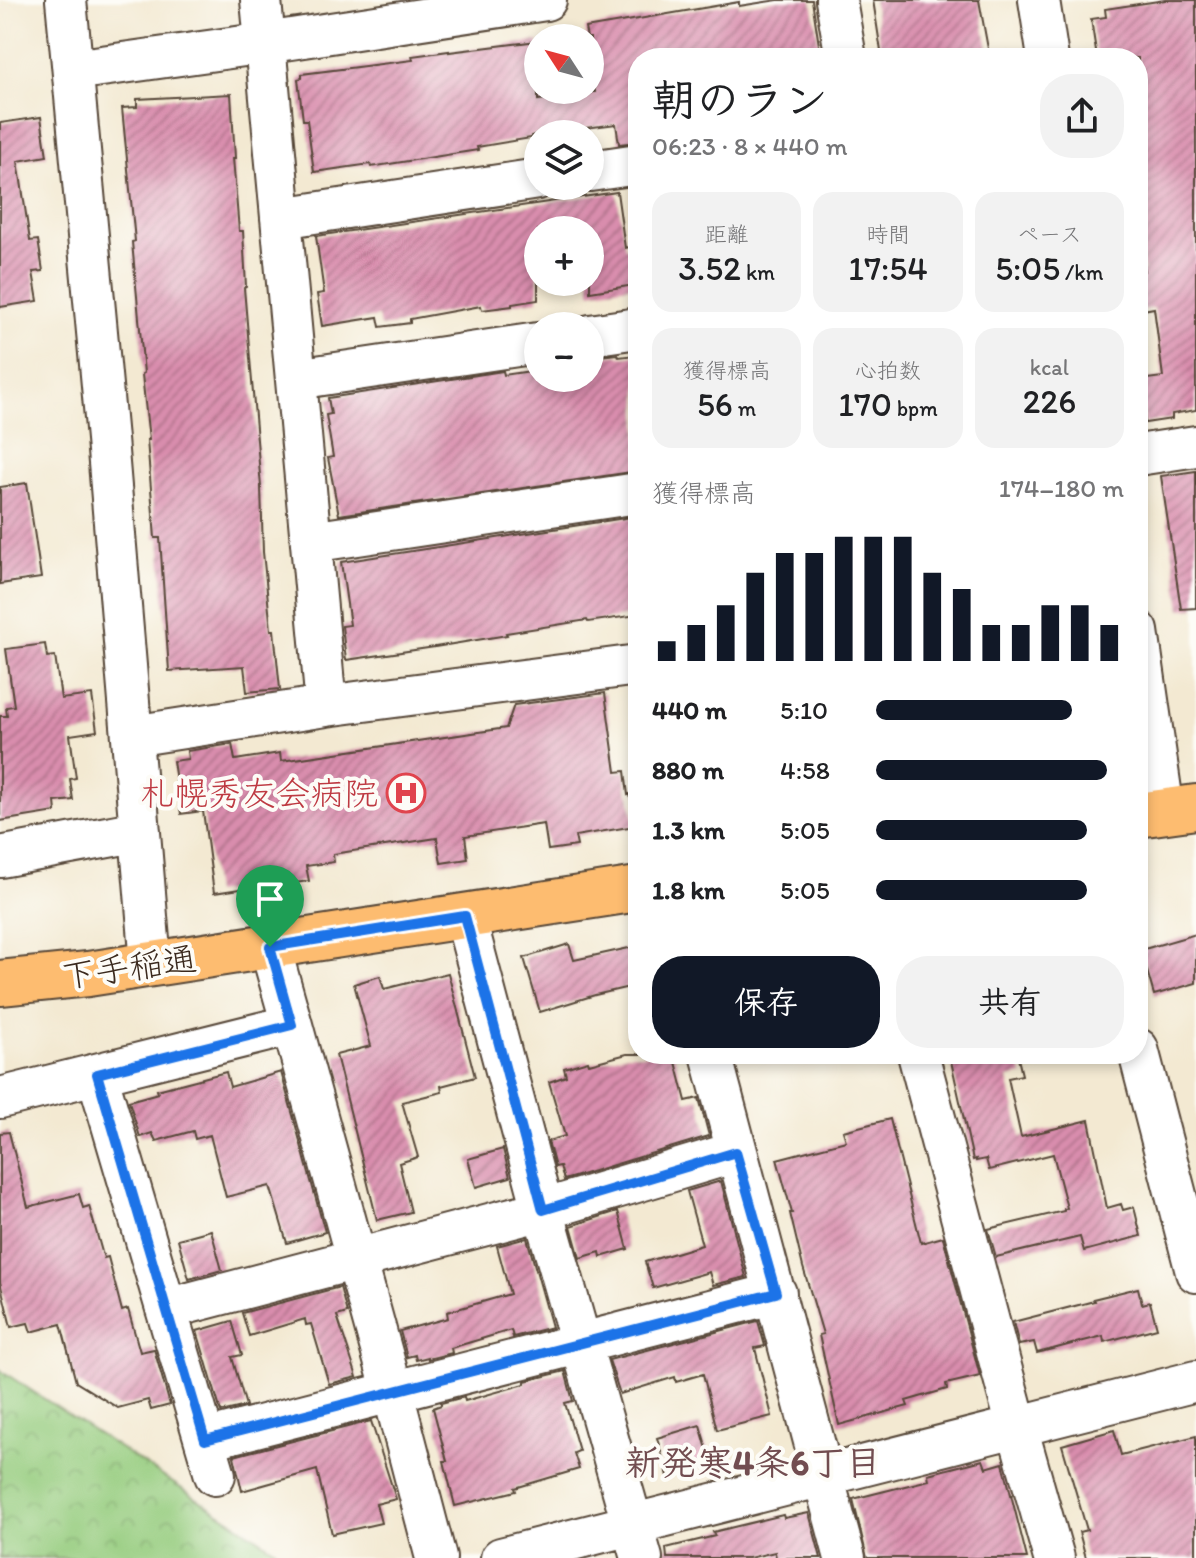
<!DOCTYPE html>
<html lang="ja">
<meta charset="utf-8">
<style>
body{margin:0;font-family:Itim,"Klee One",sans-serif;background:#f2f2f2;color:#202124;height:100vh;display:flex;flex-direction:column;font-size:30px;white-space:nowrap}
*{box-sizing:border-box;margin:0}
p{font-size:26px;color:#757577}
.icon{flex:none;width:44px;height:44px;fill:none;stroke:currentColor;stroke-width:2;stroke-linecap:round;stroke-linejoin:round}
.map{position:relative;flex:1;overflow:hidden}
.panel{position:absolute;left:628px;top:48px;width:520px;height:1016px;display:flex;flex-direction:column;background:#fff;border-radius:32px;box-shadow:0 4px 12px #0003}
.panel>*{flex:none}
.needle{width:52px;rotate:306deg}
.tools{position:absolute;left:524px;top:24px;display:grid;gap:16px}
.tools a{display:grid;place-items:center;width:80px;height:80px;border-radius:50%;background:#fff;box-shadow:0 4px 12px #0003;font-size:40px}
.pin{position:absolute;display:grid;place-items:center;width:68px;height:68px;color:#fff;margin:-82px -34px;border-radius:50% 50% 50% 0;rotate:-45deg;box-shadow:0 0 8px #0007}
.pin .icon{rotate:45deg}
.round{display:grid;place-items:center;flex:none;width:84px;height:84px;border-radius:32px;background:#f2f2f2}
.headline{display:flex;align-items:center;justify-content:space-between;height:136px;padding:0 24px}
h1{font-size:44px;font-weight:600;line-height:60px}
.stats{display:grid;grid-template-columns:repeat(3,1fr);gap:12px;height:136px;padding:8px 24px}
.stats div{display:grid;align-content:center;border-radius:20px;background:#f2f2f2;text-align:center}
.stats b{font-size:34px;font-weight:600}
.stats small{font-size:22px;font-weight:400}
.stats p{font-size:22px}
.chart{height:224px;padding:16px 24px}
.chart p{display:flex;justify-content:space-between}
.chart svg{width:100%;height:144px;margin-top:8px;stroke:#111827;stroke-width:6}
.button{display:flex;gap:16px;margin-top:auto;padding:16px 24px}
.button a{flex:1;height:92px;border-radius:32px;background:#111827;color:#fff;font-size:32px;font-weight:600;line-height:92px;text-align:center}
.button a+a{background:#f2f2f2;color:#202124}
ul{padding:0 24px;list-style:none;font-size:26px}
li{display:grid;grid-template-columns:128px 96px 1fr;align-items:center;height:60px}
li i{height:20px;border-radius:10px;background:#111827}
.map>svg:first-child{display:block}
.park{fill:url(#park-crowns);stroke:#687b4e;stroke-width:2}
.building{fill:url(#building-hatch)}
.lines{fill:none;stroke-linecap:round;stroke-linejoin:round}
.minor-casing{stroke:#574739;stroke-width:44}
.major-casing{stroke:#574739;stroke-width:48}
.minor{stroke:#fff;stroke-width:40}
.major{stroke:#fdbc6f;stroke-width:44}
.route-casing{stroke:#fff;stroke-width:16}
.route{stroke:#1a73e8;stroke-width:10}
.labels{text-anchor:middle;stroke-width:8;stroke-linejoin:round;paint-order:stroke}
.health-label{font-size:34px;fill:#be3a42;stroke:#fdfcf7;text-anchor:end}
.street-label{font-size:34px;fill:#3b2a1e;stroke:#fdfcf7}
.neighbourhood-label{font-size:36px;font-weight:bold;fill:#724d50;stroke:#fdfcf7}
</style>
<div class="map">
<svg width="1196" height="1558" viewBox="0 0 1196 1558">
<defs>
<pattern id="park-crowns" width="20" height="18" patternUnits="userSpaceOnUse" patternTransform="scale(2)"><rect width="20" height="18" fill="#95cc7e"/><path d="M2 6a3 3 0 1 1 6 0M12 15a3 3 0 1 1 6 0" fill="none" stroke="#81af6c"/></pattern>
<pattern id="building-hatch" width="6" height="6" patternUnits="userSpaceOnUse" patternTransform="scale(2)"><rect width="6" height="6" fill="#d98dad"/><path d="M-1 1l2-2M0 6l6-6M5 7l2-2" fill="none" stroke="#b1738c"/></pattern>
</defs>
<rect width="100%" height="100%" fill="#fdfcf7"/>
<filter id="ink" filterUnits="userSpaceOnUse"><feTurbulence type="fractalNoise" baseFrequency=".0125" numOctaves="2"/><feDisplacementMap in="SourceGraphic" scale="16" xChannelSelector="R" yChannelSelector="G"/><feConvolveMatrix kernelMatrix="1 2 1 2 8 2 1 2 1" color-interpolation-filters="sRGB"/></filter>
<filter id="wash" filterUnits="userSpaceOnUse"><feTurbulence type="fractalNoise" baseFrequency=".006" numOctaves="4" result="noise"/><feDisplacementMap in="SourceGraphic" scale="32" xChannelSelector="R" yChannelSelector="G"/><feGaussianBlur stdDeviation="1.8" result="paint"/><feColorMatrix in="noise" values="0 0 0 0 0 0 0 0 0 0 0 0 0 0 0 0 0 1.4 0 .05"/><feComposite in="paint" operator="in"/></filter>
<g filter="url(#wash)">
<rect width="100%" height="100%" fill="#f3e9d2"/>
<!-- park -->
<path class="park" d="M 0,1370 L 288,1558 L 0,1558 Z"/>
<g id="blocks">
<!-- building -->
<path class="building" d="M 778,0 L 812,0 L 821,58 L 638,58 L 638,142 L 619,144 L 616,124 L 538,134 L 531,136 L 531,138 L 477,147 L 478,150 L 402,162 L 371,167 L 370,164 L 314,172 L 307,120 L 303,120 L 298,79 L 302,78 L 302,74 L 413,60 L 412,56 L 449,51 L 449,52 L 538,41 L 538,100 L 595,92 L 590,58 L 590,38 L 587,38 L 585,28 L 739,2 L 739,6 Z
M 873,0 L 979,0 L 989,54 L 980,55 L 980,58 L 882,58 Z
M 1165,0 L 1196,0 L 1196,410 L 1172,414 L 1172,419 L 1145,423 L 1139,380 L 1163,377 L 1154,308 L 1138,311 L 1138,272 L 1144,271 L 1138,235 L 1138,58 L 1097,58 L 1091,19 L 1106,17 L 1105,9 Z
M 231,94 L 235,158 L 233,158 L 239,231 L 243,231 L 246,287 L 244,288 L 261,487 L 263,552 L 271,630 L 274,630 L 280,689 L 247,692 L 244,666 L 169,671 L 160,538 L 155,538 L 147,440 L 149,440 L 142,374 L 144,373 L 132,242 L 135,241 L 122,108 L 137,107 L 137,99 Z
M 41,117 L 47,156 L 18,161 L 30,241 L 38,240 L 43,271 L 33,272 L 38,301 L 0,307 L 0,123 Z
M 617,192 L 625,248 L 630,247 L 635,285 L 590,292 L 590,230 L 538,230 L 538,300 L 512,304 L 512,306 L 482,310 L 481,306 L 410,319 L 410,323 L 380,327 L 378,317 L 322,326 L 317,294 L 324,293 L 316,236 Z
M 618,354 L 619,357 L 635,355 L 638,375 L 638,471 L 339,515 L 328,458 L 333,457 L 326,415 L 331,414 L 328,398 L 503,371 L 504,375 L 538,370 L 538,378 L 590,378 L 590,357 Z
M 1196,471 L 1196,608 L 1181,609 L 1161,476 Z
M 27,483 L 41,578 L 0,584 L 0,487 Z
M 638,516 L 638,615 L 588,622 L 587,620 L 506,633 L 507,635 L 435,647 L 346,660 L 342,626 L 350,625 L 341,562 Z
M 45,644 L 47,657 L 55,656 L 61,699 L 92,695 L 97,731 L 70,735 L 76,778 L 70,779 L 73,800 L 55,802 L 56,812 L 0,821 L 0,716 L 7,716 L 6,707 L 14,706 L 6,649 Z
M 605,693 L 616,772 L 625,771 L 628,795 L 630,794 L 635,826 L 575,836 L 577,846 L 548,850 L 544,824 L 465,836 L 468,859 L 441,863 L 437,838 L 333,854 L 334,862 L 306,866 L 309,881 L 253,889 L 253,887 L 214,893 L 203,811 L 181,814 L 173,761 L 188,759 L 187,751 L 232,744 L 235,760 L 280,753 L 281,761 L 506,728 L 514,705 Z
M 1196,934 L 1196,983 L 1154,995 L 1141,950 Z
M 569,944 L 574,960 L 638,946 L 638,985 L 595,995 L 540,1012 L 524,958 Z
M 448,973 L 475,1077 L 441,1086 L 442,1092 L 402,1102 L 418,1157 L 399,1163 L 411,1212 L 377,1220 L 336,1055 L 371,1046 L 354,984 L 380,976 L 384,989 Z
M 627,1054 L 674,1054 L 686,1101 L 699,1098 L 709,1136 L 564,1180 L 560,1166 L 555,1167 L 548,1141 L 565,1136 L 549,1082 L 566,1076 L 564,1068 L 588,1061 L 589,1064 Z
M 979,1054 L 1017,1054 L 1022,1075 L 1008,1078 L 1021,1137 L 1089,1120 L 1107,1208 L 1121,1204 L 1123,1210 L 1134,1207 L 1141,1236 L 1084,1251 L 1080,1237 L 996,1257 L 988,1229 L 1064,1211 L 1064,1209 L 1067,1208 L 1053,1154 L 989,1170 L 986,1159 L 976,1161 L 976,1159 L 973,1160 L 951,1061 Z
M 226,1072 L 230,1087 L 281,1072 L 325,1232 L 287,1243 L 270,1186 L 226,1197 L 210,1135 L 195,1139 L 193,1131 L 156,1141 L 152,1133 L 140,1137 L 129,1101 L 158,1093 L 157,1090 Z
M 890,1119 L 921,1243 L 943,1237 L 980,1376 L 946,1384 L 947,1389 L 906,1401 L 908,1406 L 839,1425 L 819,1335 L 823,1334 L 803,1267 L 790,1213 L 792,1213 L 777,1159 L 846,1141 L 843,1131 Z
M 9,1132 L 28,1207 L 79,1194 L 83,1208 L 89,1206 L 102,1252 L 104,1258 L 108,1257 L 122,1311 L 128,1309 L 140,1352 L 154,1349 L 170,1405 L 151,1410 L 148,1400 L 118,1408 L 76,1382 L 61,1324 L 31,1332 L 28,1323 L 11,1327 L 0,1282 L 0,1133 Z
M 503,1149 L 510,1177 L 476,1187 L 468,1159 Z
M 721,1181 L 746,1277 L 713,1285 L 709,1272 L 653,1288 L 645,1262 L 702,1245 L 687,1191 Z
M 618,1211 L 628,1249 L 601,1257 L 600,1252 L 580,1258 L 571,1226 Z
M 211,1230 L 222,1270 L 189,1279 L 178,1239 Z
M 527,1238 L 552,1327 L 513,1337 L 511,1330 L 451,1348 L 452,1353 L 428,1359 L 428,1357 L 416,1360 L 415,1355 L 407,1357 L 400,1331 L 448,1318 L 447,1312 L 510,1294 L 497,1246 Z
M 340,1287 L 347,1313 L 337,1316 L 357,1377 L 329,1384 L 311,1324 L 306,1325 L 305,1319 L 249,1336 L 242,1313 Z
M 1138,1288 L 1142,1304 L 1150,1302 L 1157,1328 L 1104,1342 L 1103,1336 L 1037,1353 L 1034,1342 L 1019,1345 L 1013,1322 L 1094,1301 L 1093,1299 Z
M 232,1321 L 242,1355 L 232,1357 L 246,1406 L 221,1412 L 197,1331 Z
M 758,1321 L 765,1346 L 755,1348 L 772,1416 L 717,1430 L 703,1374 L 676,1382 L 675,1377 L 620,1394 L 609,1360 Z
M 565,1371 L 573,1401 L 565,1403 L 579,1451 L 574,1453 L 579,1469 L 515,1488 L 516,1491 L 455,1506 L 444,1461 L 447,1461 L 433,1408 L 441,1405 L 441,1403 L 464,1397 L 465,1401 L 525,1384 L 525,1381 Z
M 371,1421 L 396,1499 L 376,1504 L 381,1523 L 332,1534 L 317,1470 L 242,1491 L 234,1456 Z
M 700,1425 L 711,1463 L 668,1476 L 657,1438 Z
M 1114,1430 L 1121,1455 L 1196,1436 L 1196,1558 L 1086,1558 L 1079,1532 L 1087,1530 L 1062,1445 Z
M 983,1460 L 986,1468 L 1003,1463 L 1027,1558 L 867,1558 L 853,1499 L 929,1480 L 928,1474 Z
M 809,1513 L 821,1558 L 776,1558 L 775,1552 L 749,1558 L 667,1558 L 666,1548 L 715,1536 L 713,1532 L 783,1515 L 784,1518 Z"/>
</g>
</g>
<g filter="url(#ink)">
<use href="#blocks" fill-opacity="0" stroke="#574739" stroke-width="2"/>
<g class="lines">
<!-- minor casing -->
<g class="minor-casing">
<path id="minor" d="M 66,0 L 107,439 L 151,964
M 261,0 L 326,706
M 836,0 L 846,58
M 1039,0 L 1048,58
M 73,70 L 265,43 L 546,0
M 590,171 L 638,164
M 281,218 L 538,179
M 590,335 L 638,328
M 296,379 L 538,343
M 1138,455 L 1196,446
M 311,542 L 638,493
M 1138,631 L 1164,811
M 132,736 L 326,706 L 638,665
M 0,857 L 140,831
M 465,916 L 543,1210 L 642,1558
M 292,1025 L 393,1393 L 436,1558
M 1138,1049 L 1196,1272
M 711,1054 L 845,1558
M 918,1054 L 1017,1427 L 1054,1558
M 97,1074 L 215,1475
M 0,1098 L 292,1025 L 270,947
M 166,1309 L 543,1210 L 736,1152
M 205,1440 L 776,1293
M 501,1558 L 1196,1381"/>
</g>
<!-- major casing -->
<g class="major-casing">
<path id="major" d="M 1138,815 L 1196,807
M 0,983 L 88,974 L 638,889"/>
</g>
<!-- minor -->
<use href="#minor" class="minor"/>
<!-- major -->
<use href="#major" class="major"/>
</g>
</g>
<g class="lines" filter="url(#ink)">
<!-- route casing -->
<g class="route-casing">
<path id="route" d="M 465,916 L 543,1210 L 736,1152 L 776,1293 L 205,1440 L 97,1074 L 292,1025 L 270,947 Z"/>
</g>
<!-- route -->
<use href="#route" class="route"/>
</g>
<!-- icons -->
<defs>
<g id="hospital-ring" transform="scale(2)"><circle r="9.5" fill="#fdfcf7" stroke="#e0444e" stroke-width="1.5"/><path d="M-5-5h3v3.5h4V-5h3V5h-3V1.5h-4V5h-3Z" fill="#e0444e"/></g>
</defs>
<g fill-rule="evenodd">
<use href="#hospital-ring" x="406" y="793"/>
</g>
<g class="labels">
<!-- health labels -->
<g class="health-label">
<text x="378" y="805">札幌秀友会病院</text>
</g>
<!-- street labels -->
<g class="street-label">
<text transform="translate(129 967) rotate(-8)" y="12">下手稲通</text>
</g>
<!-- neighbourhood labels -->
<g class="neighbourhood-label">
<text x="753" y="1475">新発寒4条6丁目</text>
</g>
</g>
</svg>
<div class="tools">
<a><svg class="needle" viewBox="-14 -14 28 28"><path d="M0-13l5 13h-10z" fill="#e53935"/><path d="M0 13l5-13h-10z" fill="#757577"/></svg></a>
<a><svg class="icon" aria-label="layers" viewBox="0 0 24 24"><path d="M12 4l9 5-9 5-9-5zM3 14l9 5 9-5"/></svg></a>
<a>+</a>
<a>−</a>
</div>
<div class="pin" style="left:270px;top:947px;background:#1e9e55"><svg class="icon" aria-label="arrive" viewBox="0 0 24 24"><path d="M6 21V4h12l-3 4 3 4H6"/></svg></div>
<section class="panel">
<div class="headline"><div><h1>朝のラン</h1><p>06:23 · 8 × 440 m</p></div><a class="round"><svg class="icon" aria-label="share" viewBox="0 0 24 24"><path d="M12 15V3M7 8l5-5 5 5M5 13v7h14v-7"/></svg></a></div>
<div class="stats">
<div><p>距離</p><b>3.52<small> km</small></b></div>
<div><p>時間</p><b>17:54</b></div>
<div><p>ペース</p><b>5:05<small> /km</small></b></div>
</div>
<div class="stats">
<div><p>獲得標高</p><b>56<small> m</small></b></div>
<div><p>心拍数</p><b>170<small> bpm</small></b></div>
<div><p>kcal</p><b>226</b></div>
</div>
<div class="chart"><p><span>獲得標高</span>174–180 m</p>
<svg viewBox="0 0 160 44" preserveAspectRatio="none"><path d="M5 44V38M15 44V33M25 44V27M35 44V17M45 44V11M55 44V11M65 44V6M75 44V6M85 44V6M95 44V17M105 44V22M115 44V33M125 44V33M135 44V27M145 44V27M155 44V33"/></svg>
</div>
<ul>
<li><b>440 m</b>5:10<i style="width:79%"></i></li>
<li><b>880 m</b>4:58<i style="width:93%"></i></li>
<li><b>1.3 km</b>5:05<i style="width:85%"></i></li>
<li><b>1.8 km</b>5:05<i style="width:85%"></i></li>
</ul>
<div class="button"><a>保存</a><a>共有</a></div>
</section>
</div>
